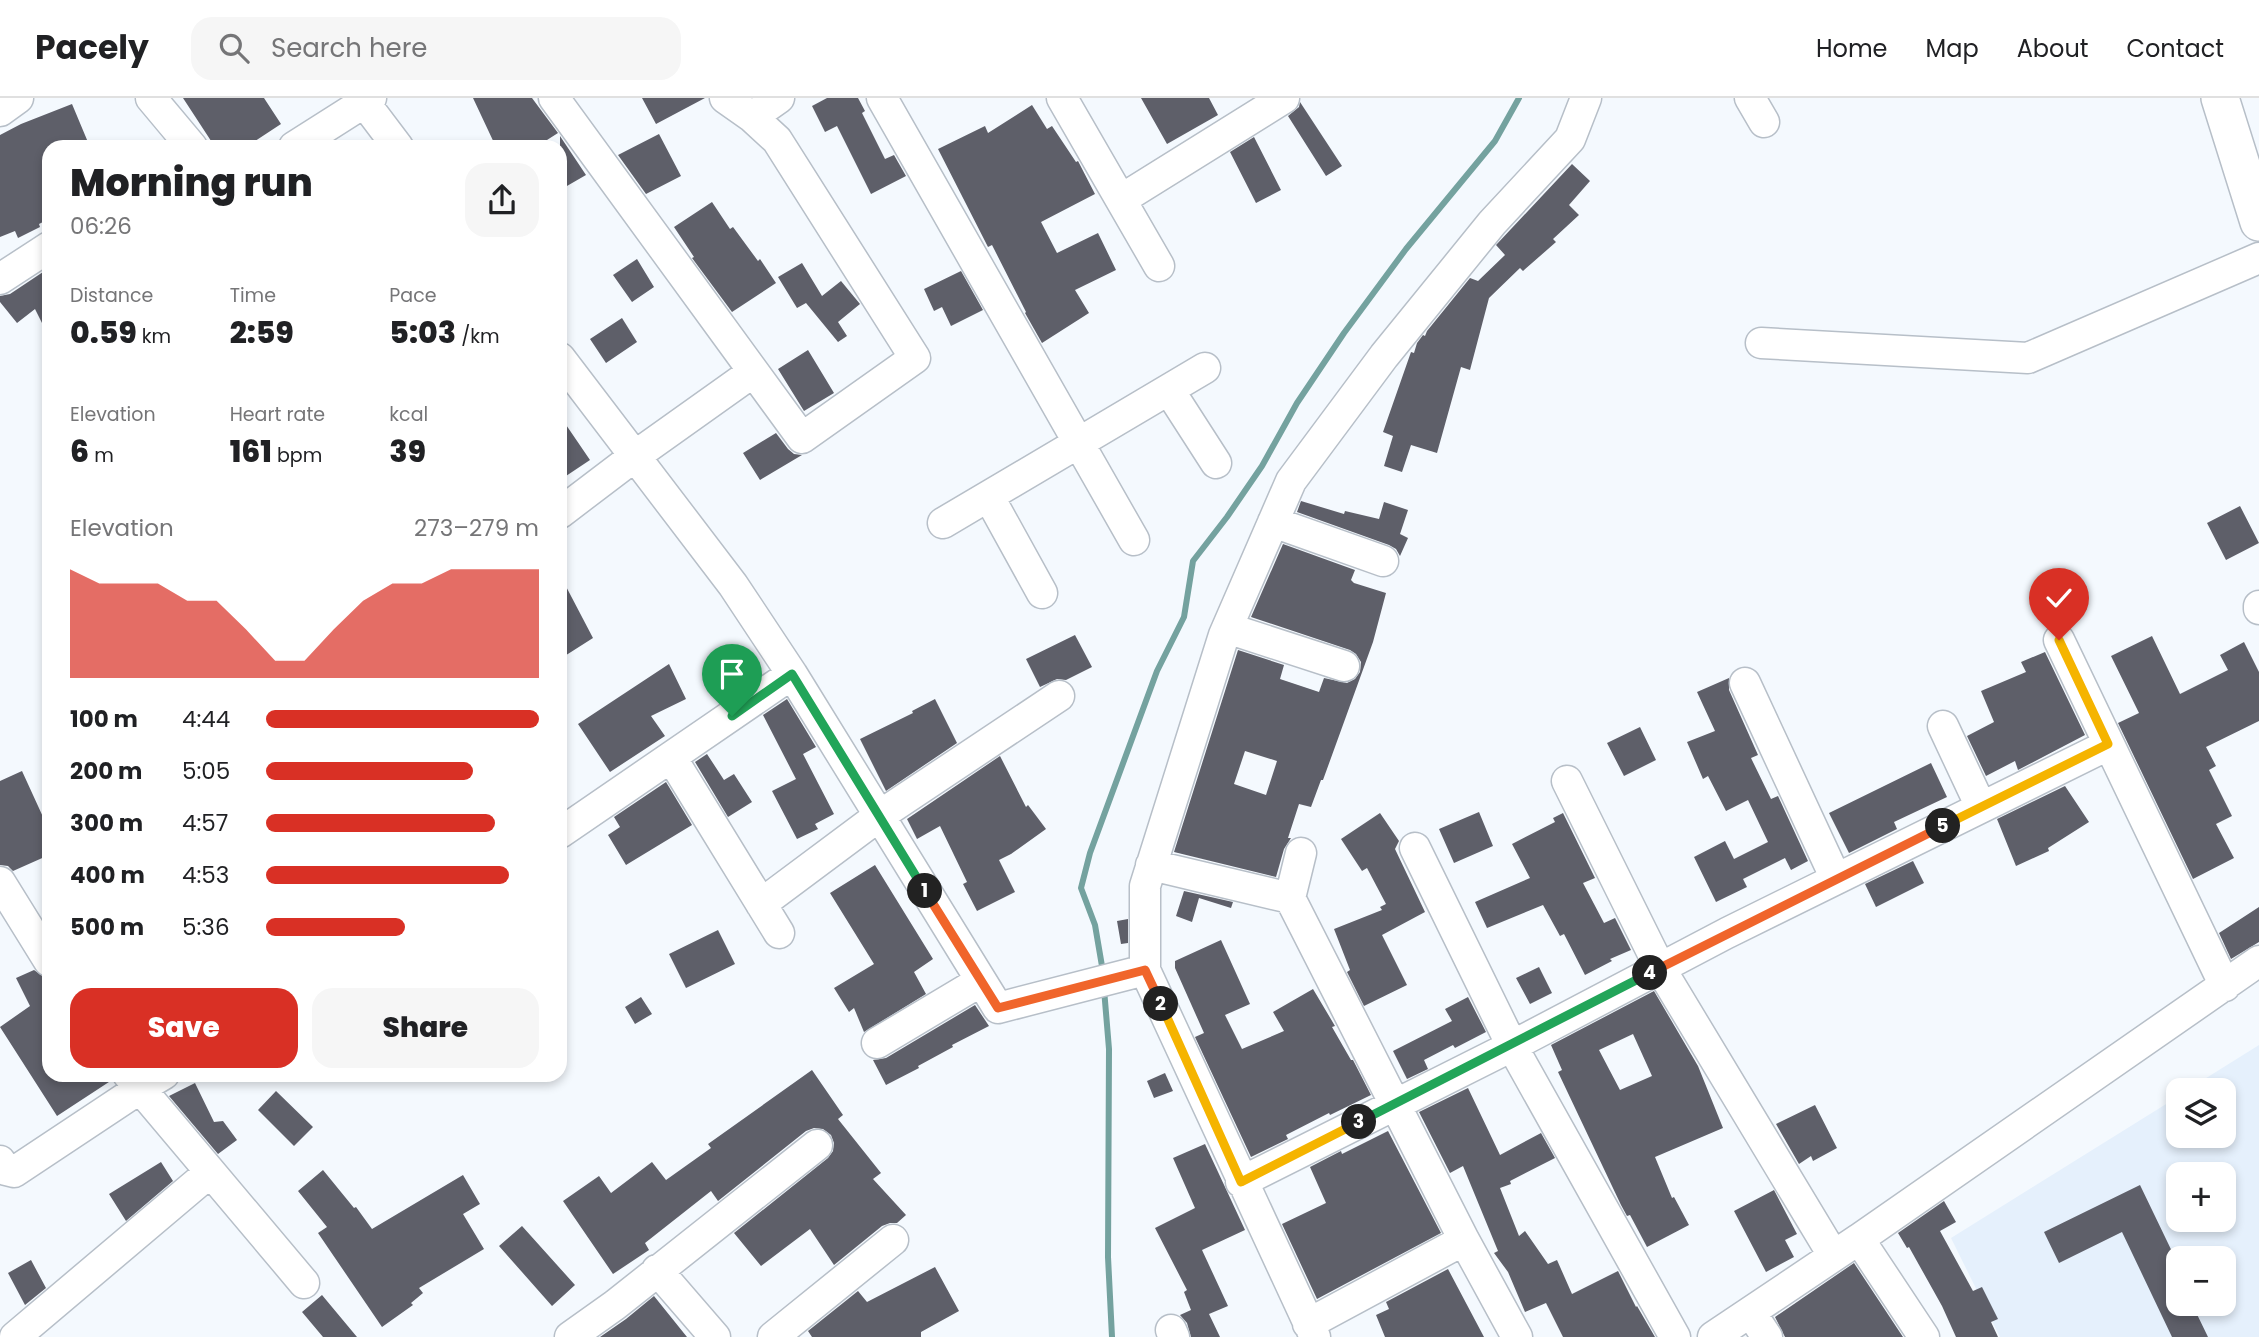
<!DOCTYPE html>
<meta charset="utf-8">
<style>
body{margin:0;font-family:Poppins,sans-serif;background:#f6f6f6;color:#202124;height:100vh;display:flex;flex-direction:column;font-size:26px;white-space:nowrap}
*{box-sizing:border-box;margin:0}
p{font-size:23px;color:#757577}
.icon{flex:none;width:38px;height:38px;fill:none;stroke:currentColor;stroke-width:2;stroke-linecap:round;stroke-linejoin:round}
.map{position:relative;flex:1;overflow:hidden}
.panel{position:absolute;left:42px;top:42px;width:525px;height:942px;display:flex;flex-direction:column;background:#fff;border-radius:21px;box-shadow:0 4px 10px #0003}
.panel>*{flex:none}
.buttons{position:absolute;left:2166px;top:980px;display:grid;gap:14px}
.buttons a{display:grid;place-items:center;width:70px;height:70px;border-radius:14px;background:#fff;box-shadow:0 4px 10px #0003;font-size:35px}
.pin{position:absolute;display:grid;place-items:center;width:60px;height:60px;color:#fff;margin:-72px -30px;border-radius:50% 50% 50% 0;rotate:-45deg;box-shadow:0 0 7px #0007}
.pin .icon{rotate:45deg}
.km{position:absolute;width:35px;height:35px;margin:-18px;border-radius:50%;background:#222;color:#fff;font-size:19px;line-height:35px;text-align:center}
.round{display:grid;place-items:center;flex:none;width:74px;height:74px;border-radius:21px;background:#f6f6f6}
.overview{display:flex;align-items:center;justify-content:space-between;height:119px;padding:0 28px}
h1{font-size:38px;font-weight:800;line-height:52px}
.metrics{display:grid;grid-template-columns:repeat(3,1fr);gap:10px;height:119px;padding:7px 28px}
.metrics div{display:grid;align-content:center}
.metrics b{font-size:30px;font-weight:800}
.metrics small{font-size:19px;font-weight:400}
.metrics p{font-size:19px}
.chart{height:196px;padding:14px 28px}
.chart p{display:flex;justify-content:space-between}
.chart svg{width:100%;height:126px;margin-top:7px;fill:#d93025;opacity:.7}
.action{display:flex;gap:14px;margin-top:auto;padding:14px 28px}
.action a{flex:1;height:80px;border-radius:21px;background:#d93025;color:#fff;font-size:28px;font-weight:800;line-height:80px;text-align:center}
.action a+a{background:#f6f6f6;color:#202124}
ul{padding:0 28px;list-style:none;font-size:23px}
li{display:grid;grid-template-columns:112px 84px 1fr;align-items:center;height:52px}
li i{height:18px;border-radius:9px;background:#d93025}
header{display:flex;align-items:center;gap:42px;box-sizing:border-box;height:98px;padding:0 35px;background:#fff;border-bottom:2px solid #e0e0e0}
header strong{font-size:33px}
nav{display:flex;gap:38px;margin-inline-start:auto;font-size:24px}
.search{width:490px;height:63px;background:#f6f6f6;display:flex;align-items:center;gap:18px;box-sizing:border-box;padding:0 24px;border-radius:21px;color:#757577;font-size:26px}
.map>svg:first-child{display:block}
.built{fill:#e5f0fc;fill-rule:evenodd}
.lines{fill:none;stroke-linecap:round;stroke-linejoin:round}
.stream{stroke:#74a29f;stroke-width:6}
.building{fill:#5e5f69;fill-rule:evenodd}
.minor-casing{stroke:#b7bfc8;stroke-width:33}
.major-casing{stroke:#b7bfc8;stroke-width:40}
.minor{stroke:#fff;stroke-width:30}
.major{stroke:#fff;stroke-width:37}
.split-1-casing{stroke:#fff;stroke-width:14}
.split-2-casing{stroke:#fff;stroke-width:14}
.split-3-casing{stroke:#fff;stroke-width:14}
.split-4-casing{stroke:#fff;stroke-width:14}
.split-5-casing{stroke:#fff;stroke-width:14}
.split-6-casing{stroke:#fff;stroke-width:14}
.split-1{stroke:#22a559;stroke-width:9}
.split-2{stroke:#f0652b;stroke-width:9}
.split-3{stroke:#f5b400;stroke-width:9}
.split-4{stroke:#22a559;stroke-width:9}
.split-5{stroke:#f0652b;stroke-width:9}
.split-6{stroke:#f5b400;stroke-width:9}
</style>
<header>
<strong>Pacely</strong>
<div class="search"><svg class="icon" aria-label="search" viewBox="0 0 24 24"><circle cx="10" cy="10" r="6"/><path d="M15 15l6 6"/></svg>Search here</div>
<nav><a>Home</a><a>Map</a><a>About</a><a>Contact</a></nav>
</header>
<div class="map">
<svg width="2259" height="1239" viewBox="0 0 2259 1239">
<rect width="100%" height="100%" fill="#f4f9fe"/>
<!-- built -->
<path class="built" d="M 2259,947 L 2259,1239 L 2000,1239 L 1951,1140 L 2179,998 L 2179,1038 L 2224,1038 L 2224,992 L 2187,992 ZM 2179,1076 L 2224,1076 L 2224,1122 L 2179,1122 ZM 2179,1160 L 2224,1160 L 2224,1206 L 2179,1206 Z"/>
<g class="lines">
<!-- stream -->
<path class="stream" d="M 1103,874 L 1095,827 L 1081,790 L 1090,755 L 1157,573 L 1184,519 L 1193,463 L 1227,419 L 1262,368 L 1297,305 L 1344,235 L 1406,151 L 1495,43 L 1519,0
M 1104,891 L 1109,951 L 1108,1159 L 1112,1239"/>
</g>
<!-- building -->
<path class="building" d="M 183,0 L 264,0 L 281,26 L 246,49 L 215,49 Z
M 473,0 L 532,0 L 558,35 L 536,49 L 496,49 Z
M 642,0 L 705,0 L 656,26 Z
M 827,0 L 858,0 L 865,13 L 862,15 L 885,61 L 894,57 L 906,78 L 871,96 L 837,28 L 825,34 L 812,8 Z
M 1141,0 L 1209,0 L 1218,17 L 1167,46 Z
M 1300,4 L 1342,68 L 1326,78 L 1288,18 L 1299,9 Z
M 72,6 L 90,49 L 49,49 L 49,121 L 39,126 L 40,129 L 18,140 L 15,133 L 0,139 L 0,37 L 21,26 Z
M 1032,7 L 1047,31 L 1052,28 L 1076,64 L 1078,63 L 1095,96 L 1041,124 L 1057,155 L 1098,135 L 1116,172 L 1075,192 L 1089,215 L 1042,245 L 1025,215 L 1026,214 L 992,147 L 988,149 L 938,51 L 985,28 L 988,35 Z
M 659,36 L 681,78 L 646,96 L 618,57 Z
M 560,38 L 586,77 L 560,92 Z
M 1254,39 L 1281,92 L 1256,105 L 1230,54 Z
M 1572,66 L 1590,83 L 1569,107 L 1579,117 L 1553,141 L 1556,144 L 1523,173 L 1520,170 L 1489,200 L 1470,272 L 1461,269 L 1437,355 L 1411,347 L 1402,374 L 1384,368 L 1393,338 L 1383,334 L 1411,254 L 1414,255 L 1417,245 L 1423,237 L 1425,238 L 1427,233 L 1470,180 L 1478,183 L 1505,157 L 1496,147 Z
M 712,104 L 730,131 L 733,129 L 758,163 L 760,161 L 776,185 L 732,214 L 692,160 L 694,159 L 674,129 Z
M 637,161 L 654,189 L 632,204 L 613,177 Z
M 802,165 L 822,198 L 841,183 L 860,206 L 838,224 L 847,238 L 838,244 L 806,205 L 797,210 L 778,179 Z
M 49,170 L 49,239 L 35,211 L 17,225 L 0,204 L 0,198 L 10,196 Z
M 961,173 L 983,212 L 951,228 L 942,209 L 934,213 L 924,191 Z
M 622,220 L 637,244 L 606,265 L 590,241 Z
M 808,252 L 834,295 L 804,313 L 778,271 Z
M 560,318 L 590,362 L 560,382 Z
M 776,335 L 788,351 L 794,356 L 802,357 L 760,382 L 743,355 Z
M 1301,403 L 1344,416 L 1345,413 L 1379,421 L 1384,404 L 1408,412 L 1400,436 L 1408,440 L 1400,458 L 1396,451 L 1389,447 L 1297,414 Z
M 2240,408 L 2259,445 L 2226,462 L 2207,425 Z
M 1283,446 L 1355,472 L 1351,482 L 1354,485 L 1386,495 L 1373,544 L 1323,682 L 1321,682 L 1311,709 L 1299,706 L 1288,740 L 1291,740 L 1284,751 L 1276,779 L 1174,754 L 1238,552 L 1284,567 L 1280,581 L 1319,594 L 1324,580 L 1347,585 L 1355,581 L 1360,574 L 1361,564 L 1356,556 L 1350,552 L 1251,519 ZM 1245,653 L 1277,663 L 1266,697 L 1234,686 Z
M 560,477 L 593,540 L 560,561 Z
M 1075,537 L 1092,569 L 1066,582 L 1057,581 L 1040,589 L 1026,561 Z
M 2152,538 L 2180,596 L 2228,572 L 2220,557 L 2244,544 L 2259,574 L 2259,623 L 2206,649 L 2216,668 L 2209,672 L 2232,718 L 2216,726 L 2234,760 L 2193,781 L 2118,625 L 2139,615 L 2111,558 Z
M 2045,554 L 2085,637 L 2018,672 L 2015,663 L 1986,678 L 1967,638 L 1994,624 L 1981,593 L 2026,574 L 2021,564 Z
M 669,566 L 686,601 L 651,618 L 665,638 L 610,674 L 578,626 Z
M 1729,580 L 1729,592 L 1758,657 L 1751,660 L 1771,701 L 1778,698 L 1808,763 L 1791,772 L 1785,760 L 1743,781 L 1747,789 L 1716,804 L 1694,759 L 1725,743 L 1734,761 L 1768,744 L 1748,702 L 1726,713 L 1708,678 L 1703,681 L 1687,644 L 1715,633 L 1697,594 Z
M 787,601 L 816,649 L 803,656 L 834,716 L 815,726 L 818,731 L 797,741 L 772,693 L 796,681 L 763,617 Z
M 935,601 L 957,645 L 886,693 L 860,641 L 913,615 L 912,613 Z
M 1640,629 L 1656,662 L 1624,678 L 1607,645 Z
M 707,656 L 724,682 L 734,676 L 752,704 L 728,719 L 695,664 Z
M 1000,658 L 1026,709 L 1028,707 L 1046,731 L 1011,756 L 999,762 L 1015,794 L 977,813 L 963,786 L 967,784 L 940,728 L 917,741 L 907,721 Z
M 1931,665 L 1947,699 L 1894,724 L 1897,731 L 1849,755 L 1829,715 Z
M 22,673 L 49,732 L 49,757 L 13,773 L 8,768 L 0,767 L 0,683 Z
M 666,684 L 692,727 L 626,767 L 608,737 L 620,729 L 614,719 Z
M 2065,688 L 2089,724 L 2048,750 L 2049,753 L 2016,768 L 1997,721 Z
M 1479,714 L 1493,748 L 1454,765 L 1439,731 Z
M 1380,715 L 1399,743 L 1395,751 L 1425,814 L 1382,837 L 1407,887 L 1364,908 L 1347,874 L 1350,872 L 1334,831 L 1382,812 L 1380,809 L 1386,806 L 1367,770 L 1362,773 L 1341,741 Z
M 1563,715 L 1595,780 L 1583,785 L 1604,825 L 1615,820 L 1631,852 L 1610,861 L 1612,863 L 1585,877 L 1564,836 L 1560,838 L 1543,807 L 1487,830 L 1475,804 L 1530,780 L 1512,746 L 1555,724 L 1553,720 Z
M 1913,763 L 1924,785 L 1876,809 L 1865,786 Z
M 875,767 L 933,861 L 914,874 L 926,896 L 864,934 L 854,910 L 849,914 L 834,890 L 874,866 L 830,795 Z
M 1184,793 L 1233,804 L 1231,810 L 1199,800 L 1192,824 L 1176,818 Z
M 2259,809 L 2259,844 L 2231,861 L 2219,835 Z
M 1128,821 L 1128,845 L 1121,846 L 1117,823 Z
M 718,832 L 735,866 L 686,890 L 669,856 Z
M 1221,842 L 1250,906 L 1225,917 L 1242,951 L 1284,933 L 1273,914 L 1313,891 L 1335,928 L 1332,929 L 1351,962 L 1353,962 L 1371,997 L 1330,1017 L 1329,1015 L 1286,1037 L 1288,1041 L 1251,1059 L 1195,939 L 1204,935 L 1175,870 L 1175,863 Z
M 1539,869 L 1552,895 L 1530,906 L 1516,880 Z
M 34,872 L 44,879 L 49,888 L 49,976 L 111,976 L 112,982 L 57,1018 L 0,929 L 30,908 L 16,880 Z
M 1654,893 L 1698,968 L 1723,1030 L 1655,1059 L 1672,1100 L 1674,1099 L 1689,1127 L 1647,1149 L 1630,1117 L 1627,1118 L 1621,1107 L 1558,974 L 1562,972 L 1551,947 ZM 1633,936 L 1652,978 L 1620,992 L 1599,952 Z
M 641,899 L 652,916 L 635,926 L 625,909 Z
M 1468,899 L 1486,934 L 1455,950 L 1453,947 L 1424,962 L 1428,971 L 1407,981 L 1393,953 L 1452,923 L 1445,911 Z
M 975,907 L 989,928 L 952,947 L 953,949 L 918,968 L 919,970 L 886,987 L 873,962 L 886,960 Z
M 812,972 L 843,1017 L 838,1021 L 881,1075 L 873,1081 L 906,1117 L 897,1125 L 890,1125 L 882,1128 L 834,1167 L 810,1131 L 761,1168 L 734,1135 L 828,1060 L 833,1053 L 834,1045 L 831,1037 L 823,1031 L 814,1030 L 806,1033 L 718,1103 L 711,1093 L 645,1145 L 649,1152 L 613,1176 L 563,1103 L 599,1078 L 611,1095 L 652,1064 L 666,1082 L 711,1050 L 708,1046 Z
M 1165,975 L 1173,993 L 1154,1000 L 1147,983 Z
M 195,985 L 214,1024 L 223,1023 L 237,1042 L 218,1056 L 169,998 Z
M 1468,990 L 1500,1057 L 1541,1035 L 1555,1060 L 1510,1083 L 1511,1086 L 1500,1090 L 1519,1138 L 1525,1133 L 1548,1166 L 1557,1162 L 1572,1196 L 1618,1173 L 1636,1209 L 1637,1208 L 1655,1239 L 1563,1239 L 1546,1205 L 1525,1214 L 1508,1174 L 1494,1155 L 1498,1153 L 1463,1068 L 1450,1075 L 1419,1014 Z
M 276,993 L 313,1029 L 294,1048 L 258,1012 Z
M 1815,1007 L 1837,1050 L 1813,1063 L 1811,1058 L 1799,1066 L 1776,1026 Z
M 1388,1033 L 1441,1135 L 1317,1201 L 1282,1126 L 1326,1105 L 1310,1069 L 1341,1053 L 1342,1056 Z
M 1205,1046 L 1245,1132 L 1202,1152 L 1228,1208 L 1209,1216 L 1220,1239 L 1191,1239 L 1187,1225 L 1180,1217 L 1191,1212 L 1184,1194 L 1187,1192 L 1155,1130 L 1195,1110 L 1173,1060 Z
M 161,1064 L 173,1083 L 126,1123 L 109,1096 Z
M 323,1072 L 354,1110 L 356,1109 L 372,1131 L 463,1077 L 480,1106 L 463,1116 L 484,1151 L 419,1190 L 423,1195 L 411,1205 L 413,1207 L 382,1229 L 318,1135 L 327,1129 L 298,1093 Z
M 2140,1087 L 2179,1168 L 2179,1206 L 2192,1206 L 2208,1239 L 2172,1239 L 2122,1134 L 2059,1165 L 2044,1134 Z
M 1774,1092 L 1797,1136 L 1785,1142 L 1794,1159 L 1766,1174 L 1734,1113 Z
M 1944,1103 L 1956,1124 L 1940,1133 L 1973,1193 L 1982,1189 L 1998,1221 L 1991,1224 L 1998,1239 L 1956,1239 L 1942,1208 L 1909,1149 L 1907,1150 L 1898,1135 Z
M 522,1128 L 575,1187 L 552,1208 L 499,1148 Z
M 31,1162 L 46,1190 L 25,1207 L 8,1175 Z
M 1854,1165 L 1903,1239 L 1785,1239 L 1775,1219 Z
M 935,1169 L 959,1213 L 921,1234 L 921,1239 L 812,1239 L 808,1233 L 858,1193 L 867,1204 Z
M 1448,1171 L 1484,1239 L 1385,1239 L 1376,1217 L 1389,1211 L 1386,1204 Z
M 322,1197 L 357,1239 L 323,1239 L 302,1214 Z
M 654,1198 L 687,1239 L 600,1239 L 626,1221 Z"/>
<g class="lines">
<!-- minor casing -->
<g class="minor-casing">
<path id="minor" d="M 151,0 L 192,49
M 361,0 L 398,49
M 554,0 L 802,340 L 915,260 L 777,42 L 752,19 L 725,0
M 882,0 L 1134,442
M 1062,0 L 1159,168
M 1750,0 L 1764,24
M 0,13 L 18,0
M 752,19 L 779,0
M 294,49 L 371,0
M 1122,101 L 1284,0
M 0,181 L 49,149
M 1761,245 L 2028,260 L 2259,160
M 560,260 L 733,487 L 792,576 L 998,910 L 1145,872
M 1169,292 L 1216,365
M 989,399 L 1042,495
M 560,415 L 635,358 L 753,274
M 1273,424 L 1383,463
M 943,425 L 1205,270
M 2259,508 L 2259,511
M 1227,530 L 1344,568
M 2059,542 L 2225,888
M 1745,585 L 1836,781
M 1943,628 L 1981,709
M 671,659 L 779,835
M 1567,683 L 1660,870 L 1833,1157
M 560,735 L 792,576
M 1415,750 L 1512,948 L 1675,1239
M 1151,767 L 1290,800 L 1301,755
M 0,784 L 49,863
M 1290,800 L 1464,1142 L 1517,1239
M 761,806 L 879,718 L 1059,598
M 877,945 L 981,883
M 128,976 L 304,1185
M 0,1063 L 6,1072 L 14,1074 L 139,991 L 164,976
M 1241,1084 L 1512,948 L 1727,835 L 2108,647
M 1859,1141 L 2259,863
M 657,1172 L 715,1239
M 1751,1215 L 1767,1239
M 1308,1226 L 1464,1142
M 1171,1232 L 1174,1239
M 15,1239 L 209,1075
M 570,1239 L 615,1207 L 817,1047
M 773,1239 L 893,1142
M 1315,1239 L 1145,872 L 1145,788 L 1224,537 L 1291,383 L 1384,258 L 1492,125 L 1570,41 L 1586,0
M 1713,1239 L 1859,1141 L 1924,1239"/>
</g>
<!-- major casing -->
<g class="major-casing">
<path id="major" d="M 2220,0 L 2259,124"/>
</g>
<!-- minor -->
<use href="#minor" class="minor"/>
<!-- major -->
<use href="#major" class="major"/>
</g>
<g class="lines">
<!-- split-1 casing -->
<g class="split-1-casing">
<path id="split-1" d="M 732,618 L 792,576 L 925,793"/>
</g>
<!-- split-2 casing -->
<g class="split-2-casing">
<path id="split-2" d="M 925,793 L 998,910 L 1145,872 L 1161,906"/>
</g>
<!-- split-3 casing -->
<g class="split-3-casing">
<path id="split-3" d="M 1161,906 L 1241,1084 L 1359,1024"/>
</g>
<!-- split-4 casing -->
<g class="split-4-casing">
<path id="split-4" d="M 1359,1024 L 1650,875"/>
</g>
<!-- split-5 casing -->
<g class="split-5-casing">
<path id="split-5" d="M 1650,875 L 1943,728"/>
</g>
<!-- split-6 casing -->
<g class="split-6-casing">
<path id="split-6" d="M 1943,728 L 2108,646 L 2059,542"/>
</g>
<!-- split-1 -->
<use href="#split-1" class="split-1"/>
<!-- split-2 -->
<use href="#split-2" class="split-2"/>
<!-- split-3 -->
<use href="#split-3" class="split-3"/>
<!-- split-4 -->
<use href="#split-4" class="split-4"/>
<!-- split-5 -->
<use href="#split-5" class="split-5"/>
<!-- split-6 -->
<use href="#split-6" class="split-6"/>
</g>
</svg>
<div class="buttons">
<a><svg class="icon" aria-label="layers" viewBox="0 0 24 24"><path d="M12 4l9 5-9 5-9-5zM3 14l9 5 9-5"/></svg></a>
<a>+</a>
<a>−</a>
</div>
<div class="pin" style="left:732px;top:618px;background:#1e9e55"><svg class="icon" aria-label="arrive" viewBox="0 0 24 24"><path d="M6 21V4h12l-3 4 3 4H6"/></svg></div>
<div class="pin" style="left:2059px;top:542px;background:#d93025"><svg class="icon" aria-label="check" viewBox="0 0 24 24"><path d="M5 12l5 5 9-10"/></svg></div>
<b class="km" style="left:925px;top:793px">1</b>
<b class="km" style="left:1161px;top:906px">2</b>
<b class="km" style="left:1359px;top:1024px">3</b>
<b class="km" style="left:1650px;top:875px">4</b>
<b class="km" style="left:1943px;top:728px">5</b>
<section class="panel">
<div class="overview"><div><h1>Morning run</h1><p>06:26</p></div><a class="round"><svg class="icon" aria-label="share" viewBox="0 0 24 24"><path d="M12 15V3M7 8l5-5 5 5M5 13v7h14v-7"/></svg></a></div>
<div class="metrics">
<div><p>Distance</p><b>0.59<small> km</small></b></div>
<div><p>Time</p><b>2:59</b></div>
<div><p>Pace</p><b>5:03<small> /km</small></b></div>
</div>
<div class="metrics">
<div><p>Elevation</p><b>6<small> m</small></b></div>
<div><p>Heart rate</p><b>161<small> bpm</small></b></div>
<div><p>kcal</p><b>39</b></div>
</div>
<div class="chart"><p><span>Elevation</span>273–279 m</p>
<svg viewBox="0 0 160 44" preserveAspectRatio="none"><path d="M0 44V6L10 11L20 11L30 11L40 17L50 17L60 27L70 38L80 38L90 27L100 17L110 11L120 11L130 6L140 6L150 6L160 6V44z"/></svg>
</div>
<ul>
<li><b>100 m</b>4:44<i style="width:100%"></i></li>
<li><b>200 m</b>5:05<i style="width:76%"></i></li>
<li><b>300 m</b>4:57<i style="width:84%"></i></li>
<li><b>400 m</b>4:53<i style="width:89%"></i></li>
<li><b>500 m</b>5:36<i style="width:51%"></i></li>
</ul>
<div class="action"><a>Save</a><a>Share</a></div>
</section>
</div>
